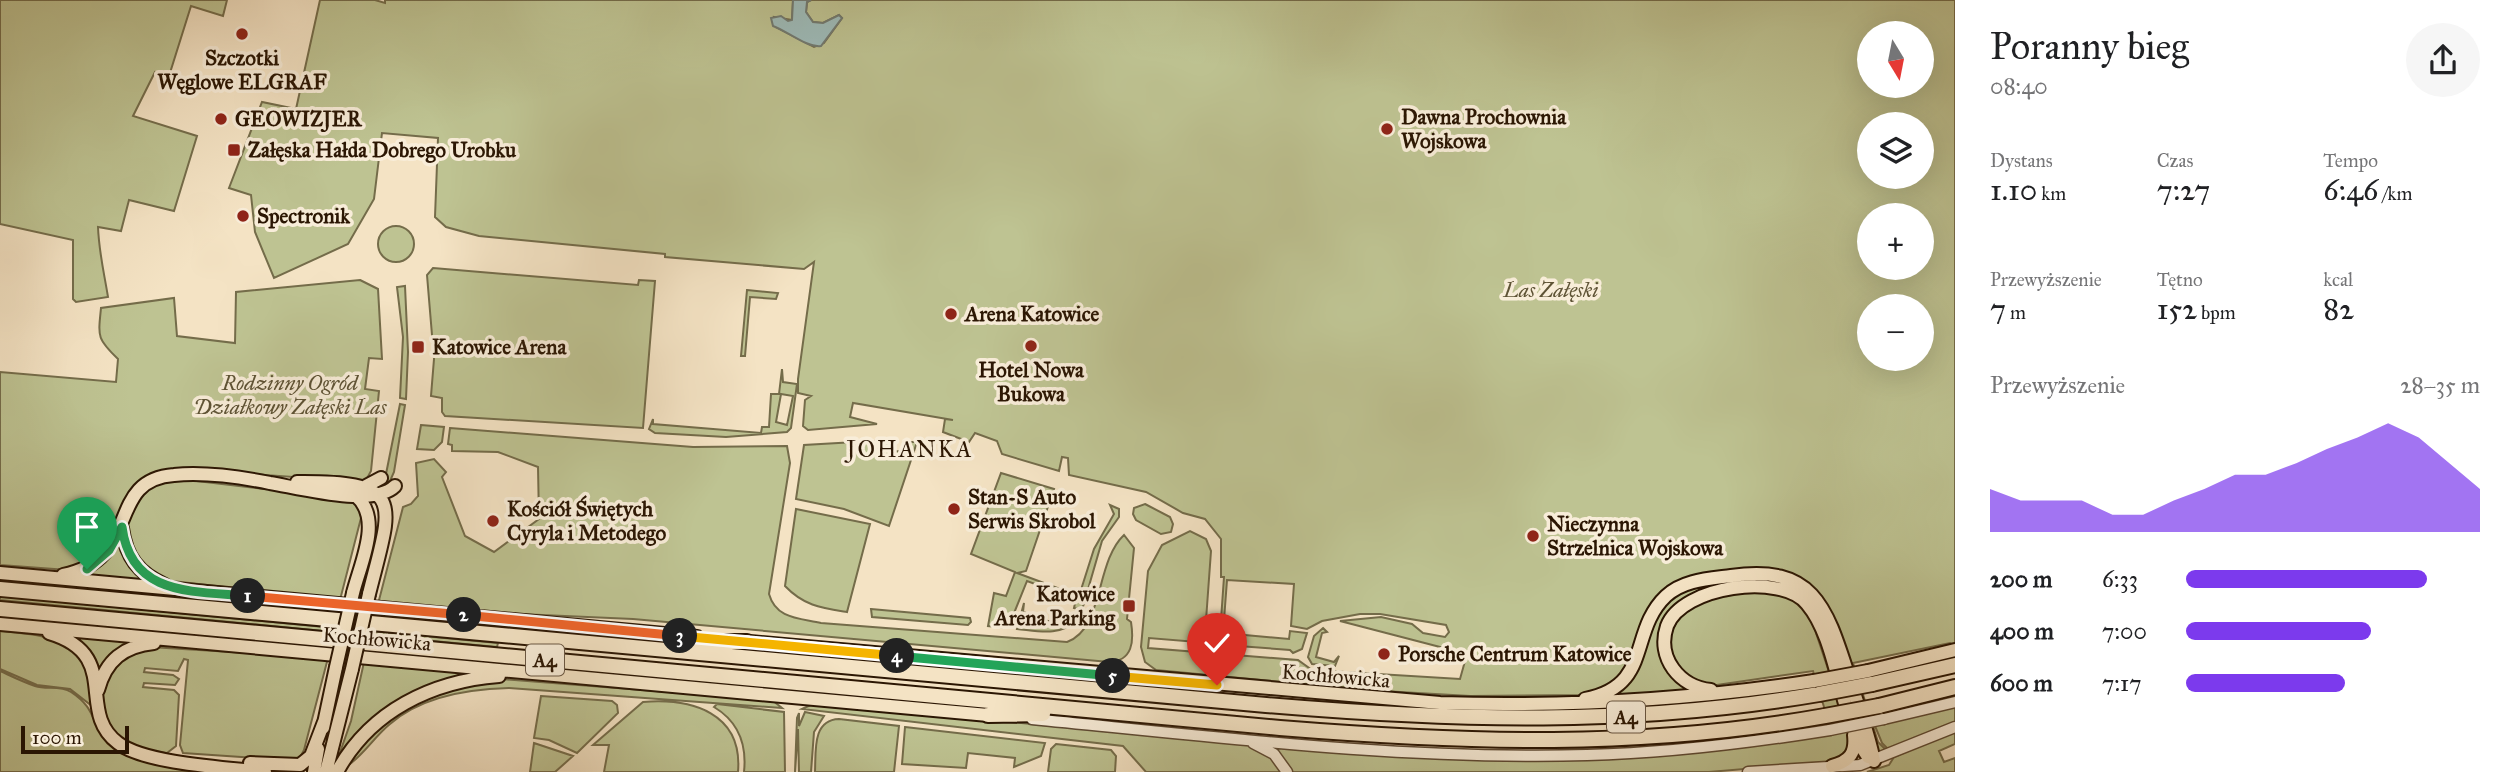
<!DOCTYPE html>
<html lang="pl">
<meta charset="utf-8">
<style>
body{margin:0;font-family:"IM FELL Great Primer",serif;background:#f6f6f6;color:#202124;height:100vh;display:flex;flex-direction:column;font-size:26px;white-space:nowrap}
*{box-sizing:border-box;margin:0}
p{font-size:23px;color:#757577}
.icon{flex:none;width:38px;height:38px;fill:none;stroke:currentColor;stroke-width:2;stroke-linecap:round;stroke-linejoin:round}
.map{position:relative;flex:1;overflow:hidden}
.side{display:flex;flex-direction:column;background:#fff;width:560px}
.side>*{flex:none}
.needle{width:46px;rotate:170deg}
.fabs{position:absolute;left:1857px;top:21px;display:grid;gap:14px}
.fabs a{display:grid;place-items:center;width:77px;height:77px;border-radius:50%;background:#fff;box-shadow:0 7px 28px #0002;font-size:35px}
.scale{position:absolute;left:21px;bottom:18px;width:108px;box-sizing:border-box;padding-left:7px;border:4px solid #2b1603;border-top:0;font-size:19px;line-height:24px;white-space:nowrap;color:#2b1603;-webkit-text-stroke:5px #f8edd9;paint-order:stroke}
.pin{position:absolute;display:grid;place-items:center;width:60px;height:60px;color:#fff;margin:-72px -30px;border-radius:50% 50% 50% 0;rotate:-45deg;box-shadow:0 0 7px #0007}
.pin .icon{rotate:45deg}
.km{position:absolute;width:35px;height:35px;margin:-18px;border-radius:50%;background:#222;color:#fff;font-size:19px;line-height:35px;text-align:center}
.round{display:grid;place-items:center;flex:none;width:74px;height:74px;border-radius:37px;background:#f6f6f6}
.head{display:flex;align-items:center;justify-content:space-between;height:119px;padding:0 35px}
h1{font-size:38px;font-weight:600;line-height:52px}
.stats{display:grid;grid-template-columns:repeat(3,1fr);gap:10px;height:119px;padding:7px 35px}
.stats div{display:grid;align-content:center}
.stats b{font-size:30px;font-weight:600}
.stats small{font-size:19px;font-weight:400}
.stats p{font-size:19px}
.chart{height:196px;padding:14px 35px}
.chart p{display:flex;justify-content:space-between}
.chart svg{width:100%;height:126px;margin-top:7px;fill:#7c3aed;opacity:.7}
ul{padding:0 35px;list-style:none;font-size:23px}
li{display:grid;grid-template-columns:112px 84px 1fr;align-items:center;height:52px}
li i{height:18px;border-radius:9px;background:#7c3aed}
main{display:flex;flex:1;min-height:0}
.map>svg:first-child{display:block}
.green{fill:#bec392;stroke:#746c4a;stroke-width:2;fill-rule:evenodd}
.water{fill:#9ebdbc;stroke:#707a72;stroke-width:2}
.lines{fill:none;stroke-linecap:round;stroke-linejoin:round}
.minor-casing{stroke:#5d4933;stroke-width:13}
.major-casing{stroke:#2b1603;stroke-width:16}
.highway-casing{stroke:#2b1603;stroke-width:18}
.minor{stroke:#f8edd9;stroke-width:10}
.major{stroke:#f4e3c4;stroke-width:12}
.highway{stroke:#f4e3c4;stroke-width:14}
.minor-bridge-casing{stroke:#5d4933;stroke-width:13;stroke-linecap:butt}
.major-bridge-casing{stroke:#2b1603;stroke-width:16;stroke-linecap:butt}
.highway-bridge-casing{stroke:#2b1603;stroke-width:18;stroke-linecap:butt}
.minor-bridge{stroke:#f8edd9;stroke-width:10}
.major-bridge{stroke:#f4e3c4;stroke-width:12}
.highway-bridge{stroke:#f4e3c4;stroke-width:14}
.split-1-casing{stroke:#fff;stroke-width:14}
.split-2-casing{stroke:#fff;stroke-width:14}
.split-3-casing{stroke:#fff;stroke-width:14}
.split-4-casing{stroke:#fff;stroke-width:14}
.split-5-casing{stroke:#fff;stroke-width:14}
.split-6-casing{stroke:#fff;stroke-width:14}
.split-1{stroke:#22a559;stroke-width:9}
.split-2{stroke:#f0652b;stroke-width:9}
.split-3{stroke:#f0652b;stroke-width:9}
.split-4{stroke:#f5b400;stroke-width:9}
.split-5{stroke:#22a559;stroke-width:9}
.split-6{stroke:#f5b400;stroke-width:9}
.poi-dot{fill:#8f2418;stroke:#f8edd9;stroke-width:2.5}
.labels{text-anchor:middle;stroke-width:7;stroke-linejoin:round;paint-order:stroke}
.shield{fill:#f8edd9;stroke:#685643;stroke-width:2}
.shield-label{font-size:19px;font-weight:bold;fill:#2b1603}
.poi-label{font-size:21px;font-weight:bold;fill:#2b1603;stroke:#f8edd9;text-anchor:start}
.park-label{font-size:21px;font-style:italic;fill:#5e5335;stroke:#f8edd9}
.street-label{font-size:21px;fill:#2b1603;stroke:#f8edd9}
.neighbourhood-label{font-size:23px;letter-spacing:2px;fill:#2b1603;stroke:#f8edd9}
</style>
<main>
<div class="map">
<svg width="1955" height="772" viewBox="0 0 1955 772">
<rect width="100%" height="100%" fill="#f4e3c4"/>
<filter id="stains"><feTurbulence type="fractalNoise" baseFrequency=".00286" numOctaves="4"/><feColorMatrix values="0 0 0 0 .2 0 0 0 0 .09 0 0 0 0 .02 0 0 0 .5 -.17"/></filter>
<radialGradient id="worn" r=".72"><stop offset=".6" stop-color="#630" stop-opacity="0"/><stop offset="1" stop-color="#630" stop-opacity=".3"/></radialGradient>
<!-- green -->
<path class="green" d="M 0,0 L 227,0 L 223,16 L 191,6 L 169,76 L 155,72 L 133,116 L 197,136 L 174,211 L 129,200 L 121,231 L 98,227 C 99,253 104,272 108,297 L 76,302 L 73,299 L 73,240 L 0,224 Z
M 320,0 L 375,0 L 385,3 L 385,0 L 793,0 L 792,20 L 774,17 L 776,27 L 814,47 L 824,43 L 842,18 L 839,15 L 823,23 L 813,22 L 806,12 L 807,2 L 811,0 L 1955,0 L 1955,646 L 1950,643 L 1853,663 L 1878,742 L 1886,750 L 1879,754 L 1827,605 L 1816,591 L 1791,574 L 1670,588 L 1636,653 L 1615,684 L 1582,695 L 1470,696 L 1365,690 L 1156,670 L 1145,662 L 1141,647 L 1148,571 L 1162,545 L 1190,531 L 1206,539 L 1211,551 L 1205,634 L 1197,642 L 1149,638 L 1148,648 L 1298,660 L 1312,670 L 1460,679 L 1467,654 L 1340,621 L 1381,617 L 1412,624 L 1423,633 L 1445,637 L 1449,632 L 1446,625 L 1380,614 L 1360,614 L 1322,621 L 1307,629 L 1291,626 L 1294,584 L 1227,580 L 1224,620 L 1221,620 L 1224,577 L 1221,577 L 1221,539 L 1205,519 L 1183,513 L 1146,492 L 1069,475 L 1068,458 L 1062,457 L 1059,471 L 1002,454 L 997,441 L 975,433 L 969,442 L 943,432 L 945,419 L 953,420 L 853,403 L 850,417 L 877,424 L 808,430 L 803,426 L 805,400 L 811,396 L 798,393 L 798,379 L 814,262 L 804,269 L 665,257 L 665,254 L 479,236 L 446,227 L 435,217 L 438,138 L 382,133 L 374,199 L 348,244 L 274,278 L 255,232 L 251,195 L 229,188 L 262,102 L 296,109 ZM 1869,33 L 1922,33 L 1922,86 L 1869,86 ZM 1869,124 L 1922,124 L 1922,177 L 1869,177 ZM 1869,215 L 1922,215 L 1922,268 L 1869,268 ZM 1869,306 L 1922,306 L 1922,359 L 1869,359 Z
M378 244a18 18 0 1 1 36 0a18 18 0 1 1-36 0Z
M 433,268 L 638,285 L 639,280 L 655,281 L 643,428 L 445,416 L 442,412 L 442,398 L 431,396 L 434,359 L 427,275 Z
M 360,280 L 378,289 L 382,359 L 369,358 L 365,389 L 379,391 L 371,471 L 365,482 L 177,469 C 122,476 124,513 103,553 L 68,570 L 0,565 L 0,372 L 116,382 L 118,359 C 97,339 98,337 101,308 L 174,298 L 177,336 L 235,343 L 236,292 Z
M 405,286 L 408,352 L 406,399 L 400,398 L 403,337 L 397,287 Z
M 747,290 L 778,293 L 776,299 L 750,297 L 745,356 L 741,356 Z
M 782,369 L 783,382 L 797,384 L 791,428 L 787,432 L 726,437 L 655,433 L 649,429 L 653,419 L 653,424 L 761,433 L 762,427 L 769,427 L 771,394 L 779,394 ZM 781,394 L 793,396 L 787,425 L 776,422 Z
M 400,404 L 405,405 L 394,472 L 390,481 L 384,484 Z
M 421,425 L 444,427 L 442,442 L 434,450 L 417,449 Z
M 450,428 L 693,447 L 787,446 L 790,463 L 769,594 C 776,619 799,618 821,623 L 1067,642 C 1104,629 1095,562 1124,535 L 1134,548 L 1127,619 L 1131,622 C 1134,641 1133,661 1109,662 L 633,619 L 449,611 L 378,604 L 403,507 L 411,504 L 418,496 L 416,463 L 434,459 L 446,472 L 442,477 L 465,536 L 494,552 L 539,519 L 538,467 L 498,452 L 452,451 L 452,445 L 448,444 Z
M 890,440 L 894,451 L 908,452 L 909,442 L 917,442 L 889,526 L 844,509 L 796,499 L 804,445 Z
M 1001,473 L 1054,489 L 1026,571 L 1017,573 L 1079,596 L 1094,549 L 1114,514 L 1110,505 L 1119,509 L 1119,517 L 1102,541 L 1082,610 L 1074,608 L 1076,599 L 1027,581 L 1008,628 L 988,626 L 994,593 L 1006,596 L 1015,572 L 971,554 Z
M 188,480 L 351,499 L 359,505 L 361,518 L 340,600 L 172,581 C 129,571 108,512 151,487 C 163,480 176,481 188,480 Z
M 1145,504 L 1170,517 L 1173,524 L 1171,532 L 1161,534 L 1136,520 L 1133,514 L 1134,508 Z
M 796,509 L 870,524 L 847,612 C 822,608 804,606 785,586 Z
M 119,543 L 149,582 L 83,575 L 101,565 Z
M 1758,577 L 1783,580 L 1827,631 L 1782,584 L 1771,582 L 1688,597 L 1673,609 L 1661,648 L 1695,692 L 1607,700 L 1651,631 L 1663,605 L 1687,587 Z
M 1763,591 L 1796,599 L 1812,621 L 1852,741 L 1852,746 L 1838,761 L 1709,772 L 1290,772 L 1269,745 L 1505,760 L 1832,733 L 1813,671 L 1710,686 C 1682,680 1661,653 1675,625 C 1677,620 1679,614 1683,611 C 1707,595 1736,593 1763,591 Z
M 0,596 L 335,628 L 334,632 L 0,600 Z
M 1024,603 L 1023,612 L 1062,626 L 1067,615 L 1076,620 C 1060,637 1038,631 1017,629 Z
M 871,609 L 970,618 L 971,622 L 968,625 L 872,617 Z
M 1222,628 L 1223,633 L 1289,639 L 1290,631 L 1307,633 L 1302,649 L 1293,653 L 1290,650 L 1225,645 L 1219,637 Z
M 1323,628 L 1327,632 L 1322,633 L 1316,657 L 1334,662 L 1339,656 L 1335,666 L 1312,664 L 1308,657 L 1314,636 Z
M 0,631 C 30,634 80,635 89,673 C 91,683 91,695 92,706 L 70,689 L 37,685 L 0,669 Z
M 370,631 L 498,643 L 497,647 L 369,635 Z
M 68,634 L 137,641 L 99,672 Z
M 150,647 L 328,658 L 304,750 L 298,761 L 183,753 L 180,745 L 188,660 L 184,659 L 178,671 L 145,668 L 144,672 L 173,675 L 179,679 L 175,685 L 144,683 L 143,687 L 174,690 L 179,695 L 176,746 L 167,753 C 153,751 136,750 124,741 C 98,721 93,675 124,656 C 131,651 142,650 150,647 Z
M 364,662 L 477,672 L 430,686 L 337,761 L 351,721 Z
M 0,671 C 11,676 23,682 35,686 C 46,690 60,685 71,692 C 98,710 89,722 108,742 C 133,770 196,767 231,772 L 0,772 Z
M 502,679 L 772,700 L 782,708 L 509,688 C 468,689 422,696 390,724 C 375,736 362,757 347,766 L 373,730 L 435,691 Z
M 541,696 L 612,701 L 617,705 L 618,713 L 577,753 L 549,740 L 534,738 Z
M 643,702 C 692,698 743,713 738,772 L 604,772 L 609,745 L 593,745 Z
M 815,703 L 1249,745 L 1269,755 L 1283,772 L 1146,772 L 1123,746 L 802,709 Z
M 717,704 L 784,712 L 785,772 L 744,772 C 747,744 739,722 714,707 Z
M 1955,707 L 1955,724 L 1888,749 L 1882,743 L 1875,726 L 1886,722 Z
M 805,712 L 824,716 L 814,732 L 811,772 L 799,772 L 798,729 L 795,772 L 797,718 L 799,713 L 799,726 Z
M 839,719 L 899,726 L 894,772 L 815,772 C 816,751 812,720 839,719 Z
M 905,727 L 1045,743 L 1041,756 L 1014,767 L 1015,758 L 968,753 L 966,768 L 902,764 Z
M 1955,731 L 1955,744 L 1939,751 L 1944,762 L 1955,758 L 1955,772 L 1867,772 L 1889,765 L 1894,757 Z
M 534,743 L 573,756 L 555,772 L 530,772 Z
M 1056,744 L 1111,750 L 1116,756 L 1115,772 L 1048,772 L 1051,749 Z"/>
<!-- water -->
<path class="water" d="M 793,0 L 811,0 L 807,2 L 806,12 L 813,22 L 823,23 L 839,15 L 842,18 L 821,46 C 807,48 787,31 773,26 L 771,18 L 781,16 L 788,21 L 792,20 Z"/>
<g class="lines">
<!-- minor casing -->
<g class="minor-casing">
<path id="minor" d="M 1032,719 C 1216,737 1402,760 1587,755 C 1669,753 1749,743 1830,730
M 1884,719 L 1955,702
M 1253,743 L 1274,754 L 1287,772
M 1748,772 L 1860,765 L 1955,727"/>
</g>
<!-- major casing -->
<g class="major-casing">
<path id="major" d="M 297,482 C 408,481 392,502 369,594
M 366,486 L 381,478
M 122,528 C 126,557 138,573 165,585
M 0,573 L 697,637
M 63,575 C 143,559 104,480 174,475 C 204,472 240,477 270,483 C 300,488 373,508 395,486
M 353,593 C 360,564 383,519 356,496
M 0,624 L 988,715
M 49,633 C 123,655 75,711 118,743 C 145,764 229,768 265,772
M 739,641 L 1440,703 C 1567,707 1689,700 1814,681
M 1868,671 L 1955,650
M 98,690 C 106,660 124,646 154,643
M 1711,690 C 1680,687 1656,658 1667,626 C 1682,586 1781,572 1807,604 C 1839,642 1838,715 1868,757
M 1585,699 C 1653,686 1628,632 1666,596 C 1683,580 1708,579 1731,576 C 1813,564 1826,606 1848,674 C 1857,703 1868,731 1874,761
M 323,728 L 336,667
M 250,763 L 300,765 L 311,756 L 324,722
M 1832,766 C 1850,761 1856,753 1854,735
M 314,772 L 318,749
M 326,772 L 352,669
M 337,772 C 370,711 432,681 499,676"/>
</g>
<!-- highway casing -->
<g class="highway-casing">
<path id="highway" d="M 0,589 L 1266,705 C 1455,721 1632,726 1819,694
M 0,609 L 1280,728 C 1467,743 1640,749 1825,716
M 682,642 L 747,642
M 1872,684 L 1955,665
M 1879,706 L 1955,687
M 988,715 L 1043,714"/>
</g>
<!-- minor -->
<use href="#minor" class="minor"/>
<!-- major -->
<use href="#major" class="major"/>
<!-- highway -->
<use href="#highway" class="highway"/>
<!-- minor-bridge casing -->
<g class="minor-bridge-casing">
<path id="minor-bridge" d="M 1830,730 L 1884,719"/>
</g>
<!-- major-bridge casing -->
<g class="major-bridge-casing">
<path id="major-bridge" d="M 336,667 L 353,593
M 352,669 L 369,594
M 1814,681 L 1868,671"/>
</g>
<!-- highway-bridge casing -->
<g class="highway-bridge-casing">
<path id="highway-bridge" d="M 1819,694 L 1872,684
M 1825,716 L 1879,706"/>
</g>
<!-- minor-bridge -->
<use href="#minor-bridge" class="minor-bridge"/>
<!-- major-bridge -->
<use href="#major-bridge" class="major-bridge"/>
<!-- highway-bridge -->
<use href="#highway-bridge" class="highway-bridge"/>
</g>
<g class="lines">
<!-- split-1 casing -->
<g class="split-1-casing">
<path id="split-1" d="M 87,569 L 109,550 L 122,527 C 131,596 192,591 248,596"/>
</g>
<!-- split-2 casing -->
<g class="split-2-casing">
<path id="split-2" d="M 248,596 L 464,615"/>
</g>
<!-- split-3 casing -->
<g class="split-3-casing">
<path id="split-3" d="M 464,615 L 680,636"/>
</g>
<!-- split-4 casing -->
<g class="split-4-casing">
<path id="split-4" d="M 680,636 L 897,656"/>
</g>
<!-- split-5 casing -->
<g class="split-5-casing">
<path id="split-5" d="M 897,656 L 1113,676"/>
</g>
<!-- split-6 casing -->
<g class="split-6-casing">
<path id="split-6" d="M 1113,676 L 1217,685"/>
</g>
<!-- split-1 -->
<use href="#split-1" class="split-1"/>
<!-- split-2 -->
<use href="#split-2" class="split-2"/>
<!-- split-3 -->
<use href="#split-3" class="split-3"/>
<!-- split-4 -->
<use href="#split-4" class="split-4"/>
<!-- split-5 -->
<use href="#split-5" class="split-5"/>
<!-- split-6 -->
<use href="#split-6" class="split-6"/>
</g>
<!-- markers -->
<g class="poi-dot">
<circle cx="242" cy="34" r="7"/>
<circle cx="221" cy="119" r="7"/>
<circle cx="1387" cy="129" r="7"/>
<rect x="227" y="143" width="14" height="14" rx="3.5"/>
<circle cx="243" cy="216" r="7"/>
<circle cx="951" cy="314" r="7"/>
<circle cx="1031" cy="346" r="7"/>
<rect x="411" y="340" width="14" height="14" rx="3.5"/>
<circle cx="954" cy="509" r="7"/>
<circle cx="493" cy="521" r="7"/>
<circle cx="1533" cy="536" r="7"/>
<rect x="1122" y="599" width="14" height="14" rx="3.5"/>
<circle cx="1384" cy="654" r="7"/>
</g>
<g class="labels">
<!-- shield labels -->
<g class="shield">
<rect x="526" y="644.5" width="38" height="31" rx="5"/>
<rect x="1607" y="701.5" width="38" height="31" rx="5"/>
</g>
<g class="shield-label">
<text x="545" y="667">A4</text>
<text x="1626" y="724">A4</text>
</g>
<!-- poi labels -->
<g class="poi-label">
<text x="242" y="65" text-anchor="middle">Szczotki<tspan x="242" dy="24">Węglowe ELGRAF</tspan></text>
<text x="1401" y="124">Dawna Prochownia<tspan x="1401" dy="24">Wojskowa</tspan></text>
<text x="235" y="126">GEOWIZJER</text>
<text x="248" y="157">Załęska Hałda Dobrego Urobku</text>
<text x="257" y="223">Spectronik</text>
<text x="965" y="321">Arena Katowice</text>
<text x="432" y="354">Katowice Arena</text>
<text x="1031" y="377" text-anchor="middle">Hotel Nowa<tspan x="1031" dy="24">Bukowa</tspan></text>
<text x="968" y="504">Stan-S Auto<tspan x="968" dy="24">Serwis Skrobol</tspan></text>
<text x="507" y="516">Kościół Świętych<tspan x="507" dy="24">Cyryla i Metodego</tspan></text>
<text x="1547" y="531">Nieczynna<tspan x="1547" dy="24">Strzelnica Wojskowa</tspan></text>
<text x="1115" y="601" text-anchor="end">Katowice<tspan x="1115" dy="24">Arena Parking</tspan></text>
<text x="1398" y="661">Porsche Centrum Katowice</text>
</g>
<!-- park labels -->
<g class="park-label">
<text x="1551" y="297">Las Załęski</text>
<text x="290" y="390">Rodzinny Ogród<tspan x="290" dy="24">Działkowy Załęski Las</tspan></text>
</g>
<!-- street labels -->
<g class="street-label">
<text transform="translate(377 639) rotate(5)" y="7">Kochłowicka</text>
<text transform="translate(1336 676) rotate(5)" y="7">Kochłowicka</text>
</g>
<!-- neighbourhood labels -->
<g class="neighbourhood-label">
<text x="910" y="457">JOHANKA</text>
</g>
</g>
<rect width="100%" height="100%" filter="url(#stains)"/>
<rect width="100%" height="100%" fill="url(#worn)"/>
</svg>
<div class="fabs">
<a><svg class="needle" viewBox="-14 -14 28 28"><path d="M0-13l5 13h-10z" fill="#e53935"/><path d="M0 13l5-13h-10z" fill="#757577"/></svg></a>
<a><svg class="icon" aria-label="layers" viewBox="0 0 24 24"><path d="M12 4l9 5-9 5-9-5zM3 14l9 5 9-5"/></svg></a>
<a>+</a>
<a>−</a>
</div>
<div class="scale">100 m</div>
<div class="pin" style="left:87px;top:569px;background:#1e9e55"><svg class="icon" aria-label="arrive" viewBox="0 0 24 24"><path d="M6 21V4h12l-3 4 3 4H6"/></svg></div>
<div class="pin" style="left:1217px;top:685px;background:#d93025"><svg class="icon" aria-label="check" viewBox="0 0 24 24"><path d="M5 12l5 5 9-10"/></svg></div>
<b class="km" style="left:248px;top:596px">1</b>
<b class="km" style="left:464px;top:615px">2</b>
<b class="km" style="left:680px;top:636px">3</b>
<b class="km" style="left:897px;top:656px">4</b>
<b class="km" style="left:1113px;top:676px">5</b>
</div>
<section class="side">
<div class="head"><div><h1>Poranny bieg</h1><p>08:40</p></div><a class="round"><svg class="icon" aria-label="share" viewBox="0 0 24 24"><path d="M12 15V3M7 8l5-5 5 5M5 13v7h14v-7"/></svg></a></div>
<div class="stats">
<div><p>Dystans</p><b>1.10<small> km</small></b></div>
<div><p>Czas</p><b>7:27</b></div>
<div><p>Tempo</p><b>6:46<small> /km</small></b></div>
</div>
<div class="stats">
<div><p>Przewyższenie</p><b>7<small> m</small></b></div>
<div><p>Tętno</p><b>152<small> bpm</small></b></div>
<div><p>kcal</p><b>82</b></div>
</div>
<div class="chart"><p><span>Przewyższenie</span>28–35 m</p>
<svg viewBox="0 0 160 44" preserveAspectRatio="none"><path d="M0 44V29L10 33L20 33L30 33L40 38L50 38L60 33L70 29L80 24L90 24L100 20L110 15L120 11L130 6L140 11L150 20L160 29V44z"/></svg>
</div>
<ul>
<li><b>200 m</b>6:33<i style="width:82%"></i></li>
<li><b>400 m</b>7:00<i style="width:63%"></i></li>
<li><b>600 m</b>7:17<i style="width:54%"></i></li>
</ul>
</section>
</main>
